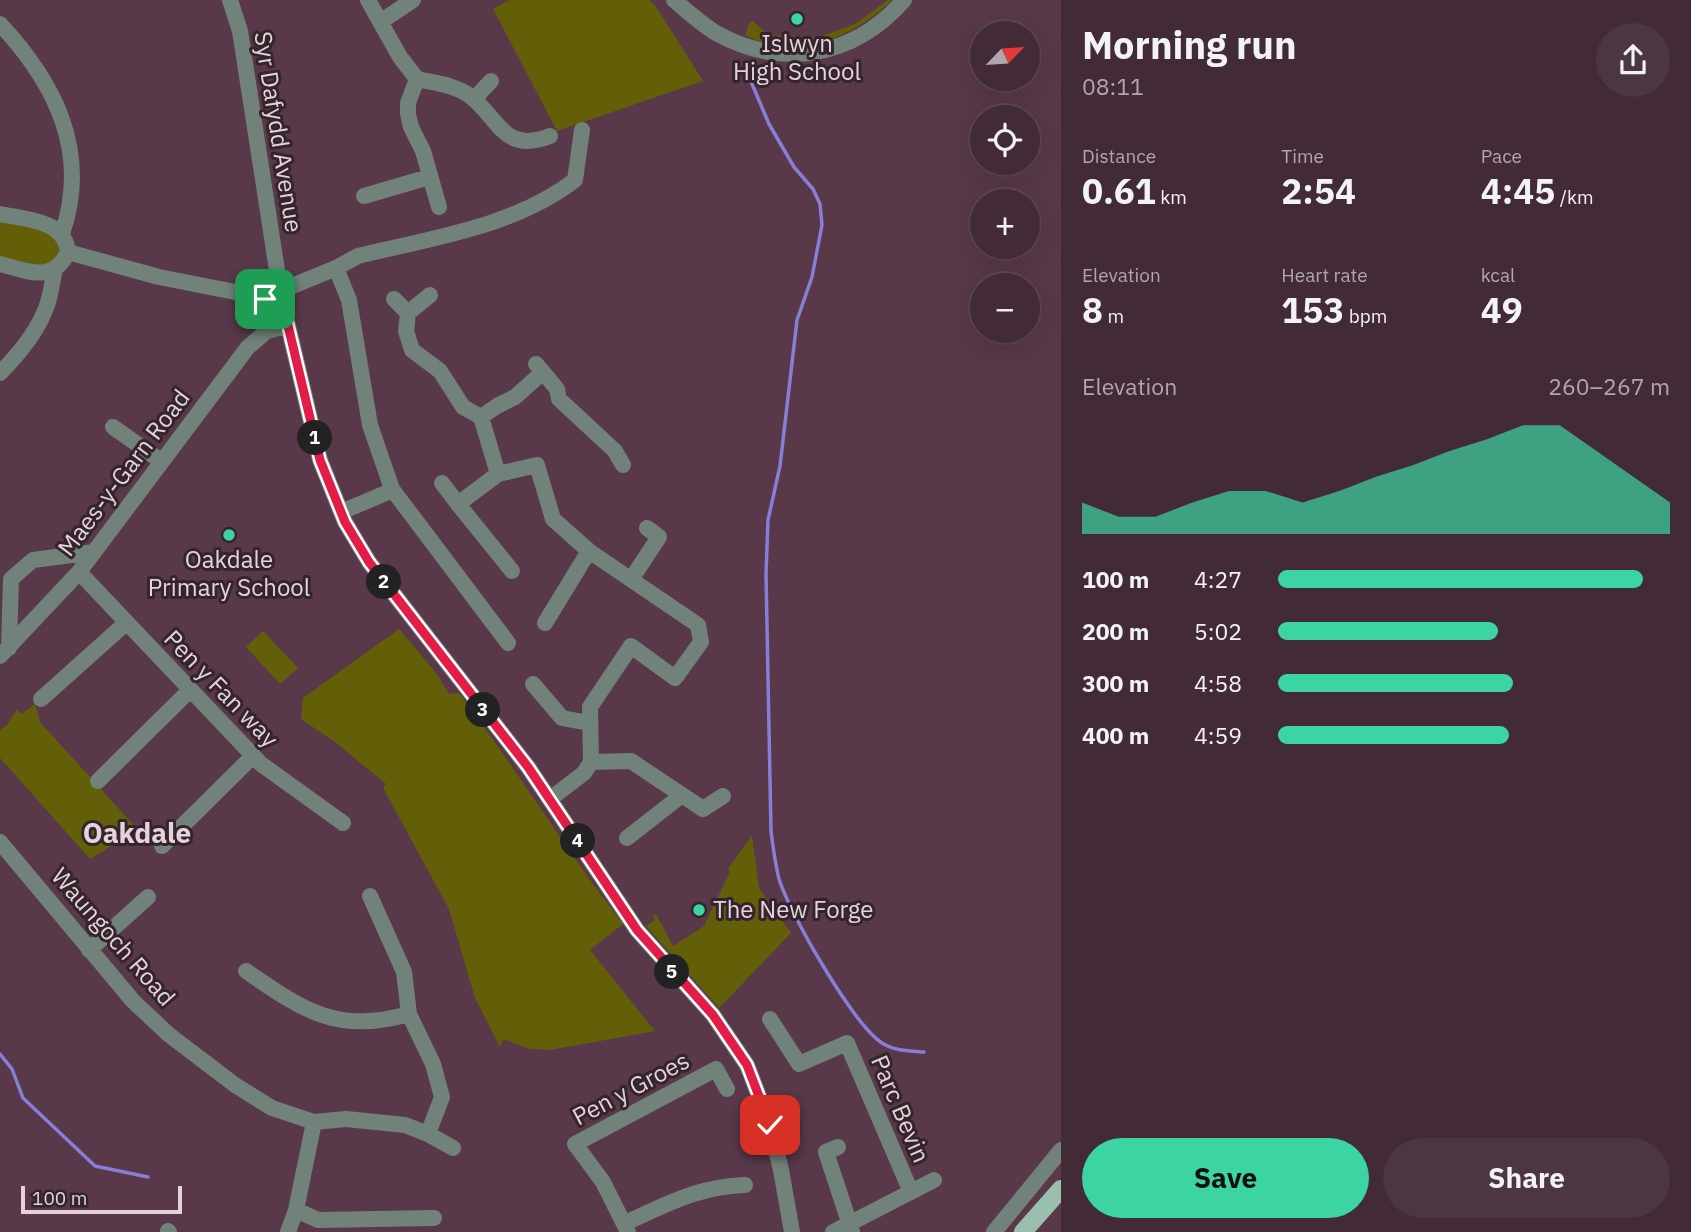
<!DOCTYPE html>
<meta charset="utf-8">
<style>
body{margin:0;font-family:"IBM Plex Sans",sans-serif;background:#4c3642;color:#f1f3f6;height:100vh;display:flex;flex-direction:column;font-size:26px;white-space:nowrap}
*{box-sizing:border-box;margin:0}
p{font-size:23px;color:#aea7ad}
.icon{flex:none;width:38px;height:38px;fill:none;stroke:currentColor;stroke-width:2;stroke-linecap:round;stroke-linejoin:round}
.map{position:relative;flex:1;overflow:hidden}
.details{display:flex;flex-direction:column;background:#422a37;width:630px}
.details>*{flex:none}
.needle{width:46px;rotate:65deg}
.controls{position:absolute;left:970px;top:21px;display:grid;gap:14px}
.controls a{display:grid;place-items:center;width:70px;height:70px;border-radius:50%;background:#422a37;box-shadow:0 7px 28px #0002,0 0 0 2px #5a4652;font-size:35px}
.scale{position:absolute;left:21px;bottom:18px;width:161px;box-sizing:border-box;padding-left:7px;border:4px solid #e6d2dc;border-top:0;font-size:19px;line-height:24px;white-space:nowrap;color:#e6d2dc;-webkit-text-stroke:5px #34252d;paint-order:stroke}
.pin{position:absolute;display:grid;place-items:center;width:60px;height:60px;color:#fff;margin:-30px;border-radius:14px;box-shadow:0 4px 10px #0006}
.km{position:absolute;width:35px;height:35px;margin:-18px;border-radius:50%;background:#222;color:#fff;font-size:19px;line-height:35px;text-align:center}
.round{display:grid;place-items:center;flex:none;width:74px;height:74px;border-radius:37px;background:#4c3642}
.headline{display:flex;align-items:center;justify-content:space-between;height:119px;padding:0 21px}
h1{font-size:38px;font-weight:700;line-height:52px}
.figures{display:grid;grid-template-columns:repeat(3,1fr);gap:10px;height:119px;padding:7px 21px}
.figures div{display:grid;align-content:center}
.figures b{font-size:35px;font-weight:700}
.figures small{font-size:19px;font-weight:400}
.figures p{font-size:19px}
.chart{height:196px;padding:14px 21px}
.chart p{display:flex;justify-content:space-between}
.chart svg{width:100%;height:126px;margin-top:7px;fill:#3dd4a3;opacity:.7}
.primary-button{display:flex;gap:14px;margin-top:auto;padding:14px 21px}
.primary-button a{flex:1;height:80px;border-radius:42px;background:#3dd4a3;color:#111;font-size:28px;font-weight:700;line-height:80px;text-align:center}
.primary-button a+a{background:#4c3642;color:#f1f3f6}
ul{padding:0 21px;list-style:none;font-size:23px}
li{display:grid;grid-template-columns:112px 84px 1fr;align-items:center;height:52px}
li i{height:18px;border-radius:9px;background:#3dd4a3}
main{display:flex;flex:1;min-height:0}
.map>svg:first-child{display:block}
.green{fill:#635f09}
.lines{fill:none;stroke-linecap:round;stroke-linejoin:round}
.stream{stroke:#877ed7;stroke-width:3.5}
.minor{stroke:#71827a;stroke-width:16}
.major{stroke:#9bbfaf;stroke-width:18}
.route-casing{stroke:#fff;stroke-width:14}
.route{stroke:#e11d48;stroke-width:9}
.poi-dot{fill:#3dd4a3;stroke:#34252d;stroke-width:2.5}
.labels{text-anchor:middle;stroke-width:6;stroke-linejoin:round;paint-order:stroke}
.poi-label{font-size:24px;fill:#e6d2dc;stroke:#34252d}
.street-label{font-size:24px;fill:#e6d2dc;stroke:#34252d}
.quarter-label{font-size:28px;font-weight:bold;fill:#e6d2dc;stroke:#34252d}
</style>
<main>
<div class="map">
<svg width="1061" height="1232" viewBox="0 0 1061 1232">
<rect width="100%" height="100%" fill="#583849"/>
<!-- green -->
<path class="green" d="M 509,0 L 649,0 L 655,5 L 703,81 L 557,131 L 493,9 Z
M 888,0 L 892,0 C 855,37 795,62 745,35 L 749,24 L 753,21 L 768,35 L 819,37 L 855,24 Z
M 0,219 L 48,231 L 59,242 L 60,254 L 44,267 L 0,259 Z
M 399,629 L 437,674 L 449,694 L 459,693 C 516,768 565,849 623,924 L 590,950 L 655,1031 L 550,1050 L 530,1049 L 503,1039 L 500,1047 L 475,998 L 449,909 L 383,788 L 386,784 L 335,742 L 301,719 L 303,698 Z
M 263,631 L 298,668 L 280,684 L 246,647 Z
M 35,704 L 40,722 L 138,830 L 90,859 L 0,758 L 0,730 L 7,725 L 17,709 L 21,714 Z
M 752,835 L 759,888 L 791,933 L 719,1008 L 646,926 L 655,920 L 653,916 L 656,914 L 673,946 L 704,926 L 730,872 L 728,869 Z"/>
<g class="lines">
<!-- stream -->
<path class="stream" d="M 747,72 L 769,124 L 794,167 L 813,189 L 820,204 L 822,225 L 812,277 L 797,320 L 780,466 L 768,520 L 766,574 L 771,831 C 773,847 775,863 779,879 C 790,914 853,1024 882,1043 C 895,1051 909,1051 924,1052
M 0,1054 L 12,1069 L 23,1098 L 95,1166 L 148,1177"/>
<!-- minor -->
<path class="minor" d="M 230,0 L 240,31 L 281,296 L 320,460 L 345,522 L 369,562 L 528,767 L 637,930 L 713,1015 L 747,1065 L 770,1125 L 781,1170 L 792,1232
M 368,0 L 400,57 L 417,79 L 408,103 L 408,114 L 411,127 L 423,151 L 439,207
M 674,0 C 687,11 701,24 716,33 C 783,70 854,57 904,0
M 380,22 L 413,0
M 0,24 C 56,84 90,153 62,234
M 417,79 C 434,83 456,85 470,96 C 500,119 503,154 550,136
M 474,99 L 491,81
M 364,196 L 429,177
M 0,214 C 25,219 65,220 68,252 C 53,284 27,271 0,264
M 68,252 L 159,277 L 265,298 L 281,296
M 336,268 L 349,300 L 370,425 L 392,489 L 508,643
M 280,291 L 336,268 L 358,256 C 431,238 514,227 575,180 L 582,130
M 430,295 L 408,313 L 406,331 L 412,350 L 440,371 L 463,407 L 481,417
M 394,299 L 408,313
M 543,372 L 557,389 L 559,399 L 615,451 L 623,465
M 0,373 C 18,355 37,332 46,308 C 51,296 52,281 55,269
M 481,417 L 498,474 L 537,465 L 553,519 L 589,551 L 698,625 L 701,642 L 675,678 L 631,646 L 590,707 L 591,762 L 584,773 L 550,799
M 481,417 L 497,406 L 515,397 L 543,372 L 536,364
M 113,427 L 161,461
M 498,474 L 458,504 L 512,571
M 442,483 L 458,504
M 341,512 L 393,490
M 79,572 L 261,764 L 343,823
M 632,578 L 659,537 L 647,528
M 545,623 L 589,551
M 9,648 L 11,579 L 33,560 L 94,552
M 0,656 L 79,572 L 248,347 L 267,331 L 287,326
M 533,684 L 562,718 L 589,723
M 41,699 L 126,623
M 591,762 L 631,761 L 703,809 L 723,796
M 98,781 L 190,690
M 627,838 L 682,795
M 0,842 L 133,1001 L 168,1034 L 235,1085 L 272,1108 L 314,1122 L 346,1119 L 405,1125 L 428,1134 L 453,1148
M 162,846 L 253,756
M 370,896 L 404,972 L 409,1014 L 433,1064 L 442,1097 L 428,1134
M 89,950 L 148,897
M 246,971 C 304,1011 337,1034 409,1014
M 770,1019 L 799,1064 L 847,1043 L 911,1192
M 314,1122 L 296,1210 L 318,1220 L 434,1218
M 838,1147 L 826,1152 L 852,1231
M 625,1223 C 668,1204 696,1187 745,1185
M 168,1231 L 169,1232
M 288,1232 L 296,1210
M 628,1232 L 603,1182 L 575,1144 L 716,1069 L 727,1089
M 833,1232 L 934,1180
M 994,1232 L 1061,1150"/>
<!-- major -->
<path class="major" d="M 1023,1232 L 1061,1189"/>
</g>
<g class="lines">
<!-- route casing -->
<g class="route-casing">
<path id="route" d="M 265,299 L 281,296 L 320,460 L 345,522 L 369,562 L 528,767 L 637,930 L 713,1015 L 747,1065 L 770,1125"/>
</g>
<!-- route -->
<use href="#route" class="route"/>
</g>
<!-- markers -->
<g class="poi-dot">
<circle cx="797" cy="19" r="7"/>
<circle cx="229" cy="535" r="7"/>
<circle cx="699" cy="910" r="7"/>
</g>
<g class="labels">
<!-- poi labels -->
<g class="poi-label">
<text x="797" y="52">Islwyn<tspan x="797" dy="28">High School</tspan></text>
<text x="229" y="568">Oakdale<tspan x="229" dy="28">Primary School</tspan></text>
<text x="713" y="918" text-anchor="start">The New Forge</text>
</g>
<!-- street labels -->
<g class="street-label">
<text transform="translate(278 132) rotate(81)" y="8">Syr Dafydd Avenue</text>
<text transform="translate(124 473) rotate(-53)" y="8">Maes-y-Garn Road</text>
<text transform="translate(221 689) rotate(46)" y="8">Pen y Fan way</text>
<text transform="translate(113 937) rotate(49)" y="8">Waungoch Road</text>
<text transform="translate(631 1089) rotate(-28)" y="8">Pen y Groes</text>
<text transform="translate(900 1109) rotate(67)" y="8">Parc Bevin</text>
</g>
<!-- quarter labels -->
<g class="quarter-label">
<text x="137" y="843">Oakdale</text>
</g>
</g>
</svg>
<div class="controls">
<a><svg class="needle" viewBox="-14 -14 28 28"><path d="M0-13l5 13h-10z" fill="#e53935"/><path d="M0 13l5-13h-10z" fill="#aea7ad"/></svg></a>
<a><svg class="icon" aria-label="locate" viewBox="0 0 24 24"><circle cx="12" cy="12" r="6"/><path d="M12 2v4M12 18v4M2 12h4M18 12h4"/></svg></a>
<a>+</a>
<a>−</a>
</div>
<div class="scale">100 m</div>
<div class="pin" style="left:265px;top:299px;background:#1e9e55"><svg class="icon" aria-label="arrive" viewBox="0 0 24 24"><path d="M6 21V4h12l-3 4 3 4H6"/></svg></div>
<div class="pin" style="left:770px;top:1125px;background:#d93025"><svg class="icon" aria-label="check" viewBox="0 0 24 24"><path d="M5 12l5 5 9-10"/></svg></div>
<b class="km" style="left:315px;top:438px">1</b>
<b class="km" style="left:384px;top:582px">2</b>
<b class="km" style="left:483px;top:710px">3</b>
<b class="km" style="left:578px;top:841px">4</b>
<b class="km" style="left:672px;top:972px">5</b>
</div>
<section class="details">
<div class="headline"><div><h1>Morning run</h1><p>08:11</p></div><a class="round"><svg class="icon" aria-label="share" viewBox="0 0 24 24"><path d="M12 15V3M7 8l5-5 5 5M5 13v7h14v-7"/></svg></a></div>
<div class="figures">
<div><p>Distance</p><b>0.61<small> km</small></b></div>
<div><p>Time</p><b>2:54</b></div>
<div><p>Pace</p><b>4:45<small> /km</small></b></div>
</div>
<div class="figures">
<div><p>Elevation</p><b>8<small> m</small></b></div>
<div><p>Heart rate</p><b>153<small> bpm</small></b></div>
<div><p>kcal</p><b>49</b></div>
</div>
<div class="chart"><p><span>Elevation</span>260–267 m</p>
<svg viewBox="0 0 160 44" preserveAspectRatio="none"><path d="M0 44V33L10 38L20 38L30 33L40 29L50 29L60 33L70 29L80 24L90 20L100 15L110 11L120 6L130 6L140 15L150 24L160 33V44z"/></svg>
</div>
<ul>
<li><b>100 m</b>4:27<i style="width:93%"></i></li>
<li><b>200 m</b>5:02<i style="width:56%"></i></li>
<li><b>300 m</b>4:58<i style="width:60%"></i></li>
<li><b>400 m</b>4:59<i style="width:59%"></i></li>
</ul>
<div class="primary-button"><a>Save</a><a>Share</a></div>
</section>
</main>
